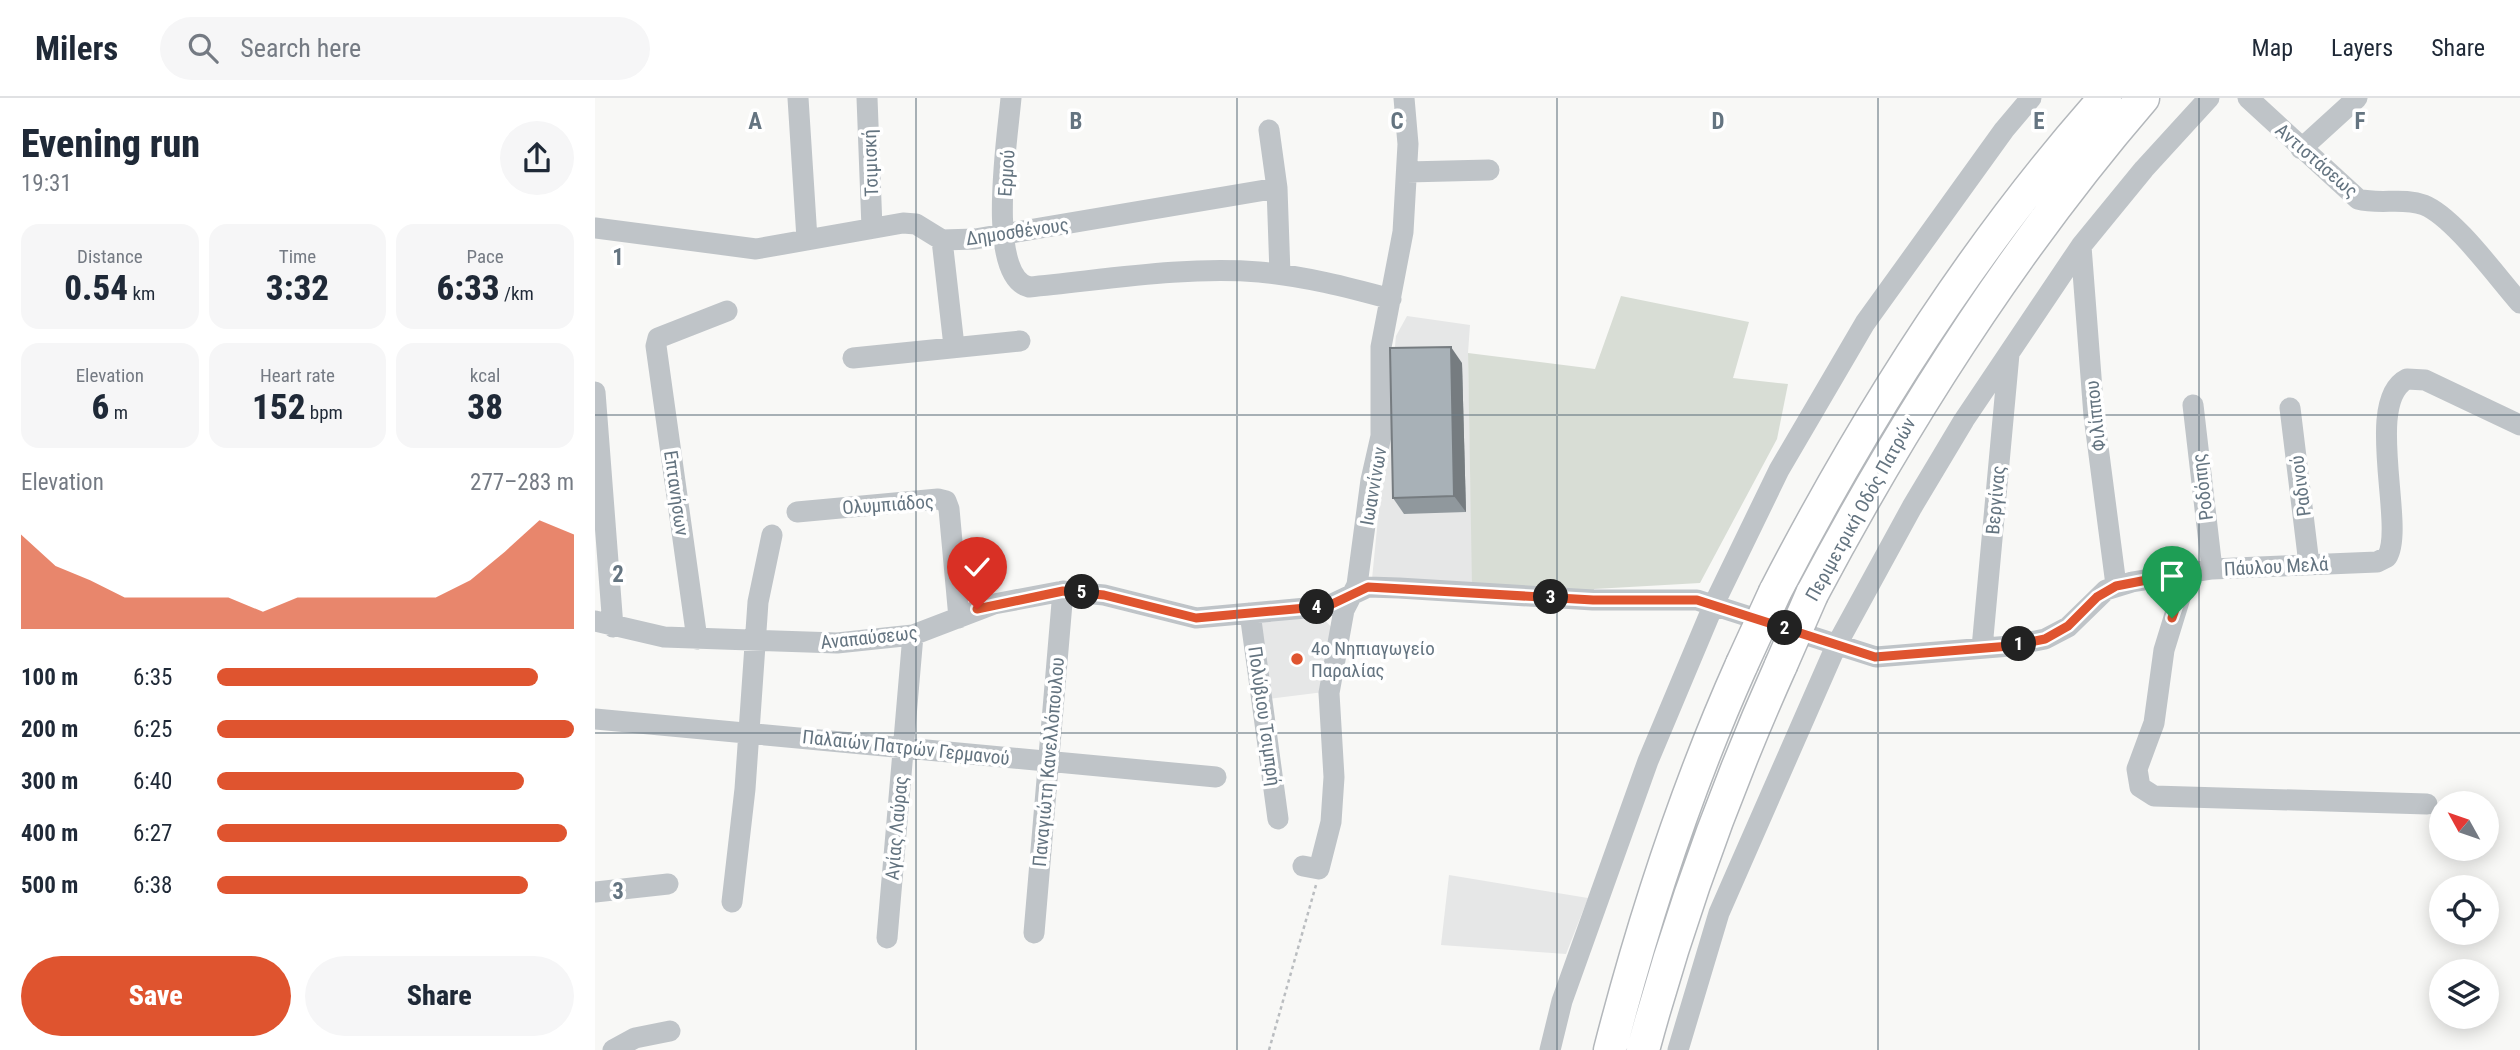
<!DOCTYPE html>
<meta charset="utf-8">
<style>
body{margin:0;font-family:"Roboto Condensed",sans-serif;background:#f6f6f7;color:#1f2937;height:100vh;display:flex;flex-direction:column;font-size:26px;white-space:nowrap}
*{box-sizing:border-box;margin:0}
p{font-size:23px;color:#747a83}
.icon{flex:none;width:38px;height:38px;fill:none;stroke:currentColor;stroke-width:2;stroke-linecap:round;stroke-linejoin:round}
.map{position:relative;flex:1;overflow:hidden}
.sheet{display:flex;flex-direction:column;background:#fff;width:595px}
.sheet>*{flex:none}
.needle{width:46px;rotate:310deg}
.controls{position:absolute;left:1834px;top:693px;display:grid;gap:14px}
.controls a{display:grid;place-items:center;width:70px;height:70px;border-radius:50%;background:#fff;box-shadow:0 4px 18px #0003;font-size:35px}
.pin{position:absolute;display:grid;place-items:center;width:60px;height:60px;color:#fff;margin:-72px -30px;border-radius:50% 50% 50% 0;rotate:-45deg;box-shadow:0 0 7px #0007}
.pin .icon{rotate:45deg}
.km{position:absolute;width:35px;height:35px;margin:-18px;border-radius:50%;background:#222;color:#fff;font-size:19px;line-height:35px;text-align:center}
.round{display:grid;place-items:center;flex:none;width:74px;height:74px;border-radius:37px;background:#f6f6f7}
.headline{display:flex;align-items:center;justify-content:space-between;height:119px;padding:0 21px}
h1{font-size:38px;font-weight:800;line-height:52px}
.metrics{display:grid;grid-template-columns:repeat(3,1fr);gap:10px;height:119px;padding:7px 21px}
.metrics div{display:grid;align-content:center;border-radius:18px;background:#f6f6f7;text-align:center}
.metrics b{font-size:35px;font-weight:800}
.metrics small{font-size:19px;font-weight:400}
.metrics p{font-size:19px}
.chart{height:196px;padding:14px 21px}
.chart p{display:flex;justify-content:space-between}
.chart svg{width:100%;height:126px;margin-top:7px;fill:#df542f;opacity:.7}
.button{display:flex;gap:14px;margin-top:auto;padding:14px 21px}
.button a{flex:1;height:80px;border-radius:42px;background:#df542f;color:#fff;font-size:28px;font-weight:800;line-height:80px;text-align:center}
.button a+a{background:#f6f6f7;color:#1f2937}
ul{padding:0 21px;list-style:none;font-size:23px}
li{display:grid;grid-template-columns:112px 84px 1fr;align-items:center;height:52px}
li i{height:18px;border-radius:9px;background:#df542f}
header{display:flex;align-items:center;gap:42px;box-sizing:border-box;height:98px;padding:0 35px;background:#fff;border-bottom:2px solid #e0e1e3}
header strong{font-size:33px}
nav{display:flex;gap:38px;margin-inline-start:auto;font-size:24px}
.search{width:490px;height:63px;background:#f6f6f7;display:flex;align-items:center;gap:18px;box-sizing:border-box;padding:0 24px;border-radius:38px;color:#747a83;font-size:26px}
main{display:flex;flex:1;min-height:0}
.map>svg:first-child{display:block}
.built{fill:#e6e7e7}
.green{fill:#d8ddd5}
.lines{fill:none;stroke-linecap:round;stroke-linejoin:round}
.highway-casing{stroke:#b3b7bb;stroke-width:35}
.path{stroke:#babdc0;stroke-width:2.5;stroke-dasharray:3.5 3.5;stroke-linecap:butt}
.minor{stroke:#bfc4c8;stroke-width:21}
.highway{stroke:#fff;stroke-width:32}
.highway-bridge-casing{stroke:#b3b7bb;stroke-width:35;stroke-linecap:butt}
.highway-bridge{stroke:#fff;stroke-width:32}
.wall{fill:#90989d}
.shaded-wall{fill:#767c80}
.building{fill:#a8b1b7;stroke:#767c80;stroke-width:2}
.route-casing{stroke:#fff;stroke-width:14}
.route{stroke:#df542f;stroke-width:9}
.grid{fill:none;stroke:#647480;stroke-width:2;stroke-opacity:0.55}
.poi-dot{fill:#df542f;stroke:#fff;stroke-width:2.5}
.labels{text-anchor:middle;stroke-width:7;stroke-linejoin:round;paint-order:stroke}
.street-label{font-size:19px;fill:#647480;stroke:#fff}
.poi-label{font-size:19px;fill:#647480;stroke:#fff;text-anchor:start}
.grid-label{font-size:23px;text-anchor:middle;font-weight:bold;fill:#647480;stroke:#fff;stroke-width:7;stroke-linejoin:round;paint-order:stroke}
</style>
<header>
<strong>Milers</strong>
<div class="search"><svg class="icon" aria-label="search" viewBox="0 0 24 24"><circle cx="10" cy="10" r="6"/><path d="M15 15l6 6"/></svg>Search here</div>
<nav><a>Map</a><a>Layers</a><a>Share</a></nav>
</header>
<main>
<section class="sheet">
<div class="headline"><div><h1>Evening run</h1><p>19:31</p></div><a class="round"><svg class="icon" aria-label="share" viewBox="0 0 24 24"><path d="M12 15V3M7 8l5-5 5 5M5 13v7h14v-7"/></svg></a></div>
<div class="metrics">
<div><p>Distance</p><b>0.54<small> km</small></b></div>
<div><p>Time</p><b>3:32</b></div>
<div><p>Pace</p><b>6:33<small> /km</small></b></div>
</div>
<div class="metrics">
<div><p>Elevation</p><b>6<small> m</small></b></div>
<div><p>Heart rate</p><b>152<small> bpm</small></b></div>
<div><p>kcal</p><b>38</b></div>
</div>
<div class="chart"><p><span>Elevation</span>277–283 m</p>
<svg viewBox="0 0 160 44" preserveAspectRatio="none"><path d="M0 44V11L10 22L20 27L30 33L40 33L50 33L60 33L70 38L80 33L90 33L100 33L110 33L120 33L130 27L140 17L150 6L160 11V44z"/></svg>
</div>
<ul>
<li><b>100 m</b>6:35<i style="width:90%"></i></li>
<li><b>200 m</b>6:25<i style="width:100%"></i></li>
<li><b>300 m</b>6:40<i style="width:86%"></i></li>
<li><b>400 m</b>6:27<i style="width:98%"></i></li>
<li><b>500 m</b>6:38<i style="width:87%"></i></li>
</ul>
<div class="button"><a>Save</a><a>Share</a></div>
</section>
<div class="map">
<svg width="1925" height="952" viewBox="0 0 1925 952">
<rect width="100%" height="100%" fill="#f8f8f6"/>
<!-- built -->
<path class="built" d="M 812,218 L 875,227 L 873,255 L 878,490 L 777,481 L 801,238 Z
M 725,517 L 739,532 L 729,594 L 673,601 L 665,523 Z
M 854,777 L 993,800 L 971,856 L 846,847 Z"/>
<!-- green -->
<path class="green" d="M 1026,198 L 1154,224 L 1138,280 L 1193,286 L 1182,341 L 1105,485 L 999,491 L 999,495 L 877,488 L 873,255 L 1000,271 Z"/>
<g class="lines">
<!-- highway casing -->
<g class="highway-casing">
<path id="highway" d="M 1180,494 C 1271,318 1378,148 1510,0
M 1217,496 C 1311,319 1418,151 1548,0
M 1015,952 C 1049,820 1091,691 1147,566
M 1048,952 C 1084,819 1130,692 1186,567"/>
</g>
<!-- path -->
<path class="path" d="M 674,952 L 721,787"/>
<!-- minor -->
<path class="minor" d="M 203,0 L 212,141
M 272,0 L 277,130
M 416,0 C 413,36 390,178 434,189 C 509,182 588,168 664,174 C 709,178 752,189 796,201
M 1653,0 L 1763,101 C 1785,107 1808,99 1829,107 C 1859,119 1902,179 1925,205
M 674,32 L 682,90 L 685,176
M 1706,51 L 1762,0
M 812,74 L 894,72
M 0,130 L 161,151 L 308,125 L 321,126 L 347,142 L 380,141 L 682,90
M 347,142 L 359,248
M 1486,148 L 1499,318 L 1521,487
M 258,260 L 425,243
M 0,294 L 18,529
M 1598,307 L 1617,471
M 1695,310 L 1714,466
M 202,414 L 343,401 L 351,403 L 354,411 L 364,520
M 1593,474 L 1569,552 L 1559,625 L 1542,671 L 1545,689 L 1559,698 L 1832,706
M 655,515 L 683,721
M 0,523 L 69,539 L 242,545 L 318,537 L 399,506 L 468,493 L 509,497 L 601,520 L 733,508 L 773,489 L 804,490 L 998,502 L 1102,502 L 1281,559 L 1415,548 L 1450,541 L 1473,529 L 1511,492 L 1537,484 L 1617,471 L 1782,464 L 1792,459 C 1811,429 1768,303 1812,281 L 1830,282 L 1925,327
M 102,541 L 61,248 L 63,240 L 132,213
M 1387,550 L 1414,256
M 0,621 L 621,679
M 708,768 L 724,771 L 736,724 L 739,679 L 734,595 L 749,512 L 762,487 L 776,382 L 786,338 L 786,249 L 808,134 L 813,46 L 809,0
M 0,794 L 73,786
M 137,804 L 150,691 L 163,504 L 177,437
M 439,835 L 468,493
M 292,840 L 318,537
M 18,952 L 40,940 L 75,933
M 955,952 L 967,903 L 1053,663 L 1119,506 L 1184,372 L 1270,225 L 1409,32 L 1436,0
M 1083,952 L 1124,815 L 1241,548 L 1317,409 L 1369,322 L 1486,148 L 1549,71 L 1614,0"/>
<!-- highway -->
<use href="#highway" class="highway"/>
<!-- highway-bridge casing -->
<g class="highway-bridge-casing">
<path id="highway-bridge" d="M 1147,566 L 1180,494
M 1186,567 L 1217,496"/>
</g>
<!-- highway-bridge -->
<use href="#highway-bridge" class="highway-bridge"/>
</g>
<!-- wall -->
<path class="wall" d="M 867,265 L 871,414 L 809,416 L 798,400 Z"/>
<!-- shaded-wall -->
<path class="shaded-wall" d="M 856,249 L 867,265 L 871,414 L 859,398 Z"/>
<!-- building -->
<path class="building" d="M 856,249 L 859,398 L 798,400 L 795,250 Z"/>
<g class="lines">
<!-- route casing -->
<g class="route-casing">
<path id="route" d="M 382,511 L 468,493 L 509,497 L 601,520 L 733,508 L 773,489 L 998,502 L 1102,502 L 1280,559 L 1415,548 L 1450,541 L 1473,528 L 1502,499 L 1521,488 L 1593,474 L 1577,520"/>
</g>
<!-- route -->
<use href="#route" class="route"/>
</g>
<!-- grid -->
<path class="grid" d="M 321,0 L 321,952M 642,0 L 642,952M 962,0 L 962,952M 1283,0 L 1283,952M 1604,0 L 1604,952M 0,317 L 1925,317M 0,635 L 1925,635"/>
<!-- markers -->
<circle class="poi-dot" cx="702" cy="561" r="7"/>
<g class="labels">
<!-- street labels -->
<g class="street-label">
<text transform="translate(1722 62) rotate(41)" y="7">Αντιστάσεως</text>
<text transform="translate(275 65) rotate(-92)" y="7">Τσιμισκή</text>
<text transform="translate(411 75) rotate(-86)" y="7">Ερμού</text>
<text transform="translate(422 133) rotate(-8)" y="7">Δημοσθένους</text>
<text transform="translate(1500 318) rotate(-96)" y="7">Φιλίππου</text>
<text transform="translate(778 388) rotate(-80)" y="7">Ιωαννίνων</text>
<text transform="translate(1705 388) rotate(-97)" y="7">Ραδινού</text>
<text transform="translate(1607 389) rotate(-97)" y="7">Ροδόπης</text>
<text transform="translate(82 395) rotate(82)" y="7">Επτανήσων</text>
<text transform="translate(1400 402) rotate(-85)" y="7">Βεργίνας</text>
<text transform="translate(293 406) rotate(-4)" y="7">Ολυμπιάδος</text>
<text transform="translate(1265 411) rotate(-61)" y="7">Περιμετρική Οδός Πατρών</text>
<text transform="translate(1681 468) rotate(-3)" y="7">Πάυλου Μελά</text>
<text transform="translate(274 539) rotate(-6)" y="7">Αναπαύσεως</text>
<text transform="translate(670 618) rotate(82)" y="7">Πολύβιου Τσιμπρή</text>
<text transform="translate(311 649) rotate(6)" y="7">Παλαιών Πατρών Γερμανού</text>
<text transform="translate(453 664) rotate(-85)" y="7">Παναγιώτη Κανελλόπουλου</text>
<text transform="translate(301 730) rotate(-85)" y="7">Αγίας Λαύρας</text>
</g>
<!-- poi labels -->
<g class="poi-label">
<text x="716" y="557">4o Νηπιαγωγείο<tspan x="716" dy="22">Παραλίας</tspan></text>
</g>
</g>
<g class="grid-label">
<text x="160" y="31">A</text>
<text x="481" y="31">B</text>
<text x="802" y="31">C</text>
<text x="1123" y="31">D</text>
<text x="1444" y="31">E</text>
<text x="1765" y="31">F</text>
<text x="23" y="167">1</text>
<text x="23" y="484">2</text>
<text x="23" y="801">3</text>
</g>
</svg>
<div class="controls">
<a><svg class="needle" viewBox="-14 -14 28 28"><path d="M0-13l5 13h-10z" fill="#e53935"/><path d="M0 13l5-13h-10z" fill="#747a83"/></svg></a>
<a><svg class="icon" aria-label="locate" viewBox="0 0 24 24"><circle cx="12" cy="12" r="6"/><path d="M12 2v4M12 18v4M2 12h4M18 12h4"/></svg></a>
<a><svg class="icon" aria-label="layers" viewBox="0 0 24 24"><path d="M12 4l9 5-9 5-9-5zM3 14l9 5 9-5"/></svg></a>
</div>
<div class="pin" style="left:1577px;top:520px;background:#1e9e55"><svg class="icon" aria-label="arrive" viewBox="0 0 24 24"><path d="M6 21V4h12l-3 4 3 4H6"/></svg></div>
<div class="pin" style="left:382px;top:511px;background:#d93025"><svg class="icon" aria-label="check" viewBox="0 0 24 24"><path d="M5 12l5 5 9-10"/></svg></div>
<b class="km" style="left:1424px;top:546px">1</b>
<b class="km" style="left:1190px;top:530px">2</b>
<b class="km" style="left:956px;top:499px">3</b>
<b class="km" style="left:722px;top:509px">4</b>
<b class="km" style="left:487px;top:494px">5</b>
</div>
</main>
